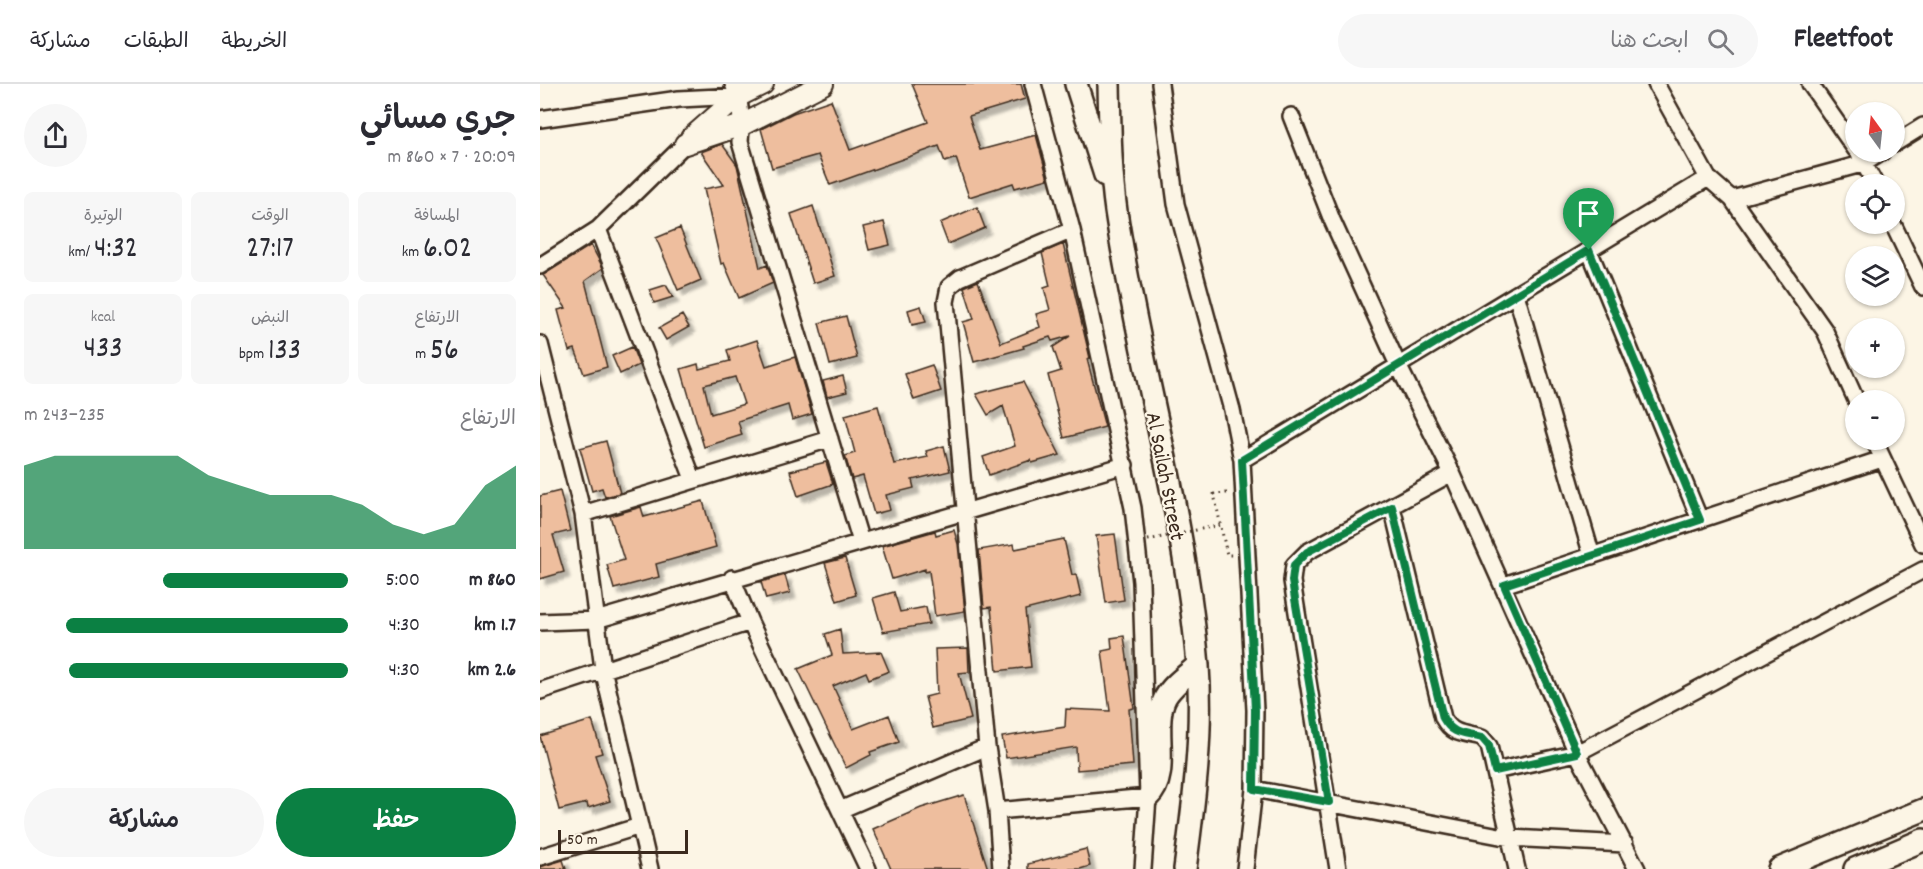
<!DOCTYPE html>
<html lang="ar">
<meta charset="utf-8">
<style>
body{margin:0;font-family:Dekko,"Playpen Sans Arabic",sans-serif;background:#f7f7f7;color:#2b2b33;direction:rtl;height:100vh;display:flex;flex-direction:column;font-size:22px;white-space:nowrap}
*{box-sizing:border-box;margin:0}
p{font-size:20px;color:#7c7c81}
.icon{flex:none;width:33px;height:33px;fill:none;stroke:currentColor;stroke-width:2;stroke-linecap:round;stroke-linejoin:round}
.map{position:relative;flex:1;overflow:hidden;direction:ltr}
.details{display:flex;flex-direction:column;background:#fff;width:540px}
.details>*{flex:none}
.needle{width:39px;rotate:345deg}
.buttons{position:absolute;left:1305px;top:18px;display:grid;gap:12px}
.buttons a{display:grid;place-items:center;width:60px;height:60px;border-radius:50%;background:#fff;box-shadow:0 2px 4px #0004;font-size:30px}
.scale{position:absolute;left:18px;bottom:15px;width:130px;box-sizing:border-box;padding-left:6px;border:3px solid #3b2a1e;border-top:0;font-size:16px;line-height:21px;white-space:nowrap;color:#3b2a1e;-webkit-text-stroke:4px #fcf5e5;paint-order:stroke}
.pin{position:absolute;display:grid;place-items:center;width:51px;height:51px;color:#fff;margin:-62px -26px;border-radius:50% 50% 50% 0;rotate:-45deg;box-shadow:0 0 6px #0007}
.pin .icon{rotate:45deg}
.round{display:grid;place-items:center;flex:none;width:63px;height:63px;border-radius:32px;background:#f7f7f7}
.summary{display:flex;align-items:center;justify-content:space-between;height:102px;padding:0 24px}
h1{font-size:33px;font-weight:600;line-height:45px}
.stats{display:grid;grid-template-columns:repeat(3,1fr);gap:9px;height:102px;padding:6px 24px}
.stats div{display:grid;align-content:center;border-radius:9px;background:#f7f7f7;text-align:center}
.stats b{font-size:30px;font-weight:600}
.stats small{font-size:16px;font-weight:400}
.stats p{font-size:16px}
.chart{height:168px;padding:12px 24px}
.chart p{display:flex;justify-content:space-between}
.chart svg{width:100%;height:108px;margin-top:6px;fill:#0b8043;opacity:.7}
.cta{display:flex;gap:12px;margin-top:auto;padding:12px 24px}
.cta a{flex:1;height:69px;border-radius:36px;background:#0b8043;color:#fff;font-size:24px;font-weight:600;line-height:69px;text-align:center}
.cta a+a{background:#f7f7f7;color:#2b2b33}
ul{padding:0 24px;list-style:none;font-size:20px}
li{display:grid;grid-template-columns:96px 72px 1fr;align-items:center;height:45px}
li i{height:15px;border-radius:8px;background:#0b8043}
header{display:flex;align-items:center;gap:36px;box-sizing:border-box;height:84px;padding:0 30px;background:#fff;border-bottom:2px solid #e1e1e2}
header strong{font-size:28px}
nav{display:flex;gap:33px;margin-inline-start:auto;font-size:21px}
.search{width:420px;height:54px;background:#f7f7f7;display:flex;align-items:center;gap:15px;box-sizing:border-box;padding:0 21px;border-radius:33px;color:#7c7c81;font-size:22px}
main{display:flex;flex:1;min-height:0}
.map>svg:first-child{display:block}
.building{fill:#eebe9e;stroke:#3b2a1e;stroke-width:1.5;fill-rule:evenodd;filter:url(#shadow)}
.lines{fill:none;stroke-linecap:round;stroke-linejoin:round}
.minor-casing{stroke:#3b2a1e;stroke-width:20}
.tertiary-casing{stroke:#3b2a1e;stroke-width:24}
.secondary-casing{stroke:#3b2a1e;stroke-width:26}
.path{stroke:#3b2a1e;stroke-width:3;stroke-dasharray:1.5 4.5;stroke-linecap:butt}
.minor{stroke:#fcf5e5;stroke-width:15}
.tertiary{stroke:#fcf5e5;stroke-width:20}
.secondary{stroke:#fcf5e5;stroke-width:21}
.path-bridge{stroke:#3b2a1e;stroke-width:3;stroke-dasharray:1.5 4.5;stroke-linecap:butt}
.route-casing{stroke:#fff;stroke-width:12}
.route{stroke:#0b8043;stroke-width:8}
.labels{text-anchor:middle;stroke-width:4.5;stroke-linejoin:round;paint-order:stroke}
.street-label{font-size:22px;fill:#3b2a1e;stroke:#fcf5e5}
</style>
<header>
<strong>Fleetfoot</strong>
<div class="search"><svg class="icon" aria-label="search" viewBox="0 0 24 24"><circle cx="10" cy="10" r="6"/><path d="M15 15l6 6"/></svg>ابحث هنا</div>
<nav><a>الخريطة</a><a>الطبقات</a><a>مشاركة</a></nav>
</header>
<main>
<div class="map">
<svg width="1383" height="785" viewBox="0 0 1383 785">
<defs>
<filter id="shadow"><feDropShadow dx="5.5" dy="5.5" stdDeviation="1.5" flood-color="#0004"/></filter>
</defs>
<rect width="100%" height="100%" fill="#fcf5e5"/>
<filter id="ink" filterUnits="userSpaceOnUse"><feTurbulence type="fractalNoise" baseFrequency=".0167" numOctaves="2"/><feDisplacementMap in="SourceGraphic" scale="12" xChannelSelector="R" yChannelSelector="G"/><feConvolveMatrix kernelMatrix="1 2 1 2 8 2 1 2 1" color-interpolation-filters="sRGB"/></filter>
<g filter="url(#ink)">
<!-- building -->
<path class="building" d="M 372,0 L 481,0 L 485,15 L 429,32 L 440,66 L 496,51 L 508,95 L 475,104 L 473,99 L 429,113 L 416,74 L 405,78 L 399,62 L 290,101 L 278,71 L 232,84 L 221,45 L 253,29 L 291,16 L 310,66 L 388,38 Z
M 182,60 L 197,81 L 220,184 L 227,181 L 233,199 L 199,214 L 184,179 L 181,180 L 164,105 L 184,101 L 161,68 Z
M 273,122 L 295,192 L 273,199 L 251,130 Z
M 437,123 L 445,144 L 408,160 L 400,139 Z
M 344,138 L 350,161 L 329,166 L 323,143 Z
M 140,144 L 161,196 L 138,206 L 116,154 Z
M 523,160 L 550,274 L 547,275 L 565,343 L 524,354 L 508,291 L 521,287 L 513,263 L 530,252 L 512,257 L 510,253 L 483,262 L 484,264 L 434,278 L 423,238 L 434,235 L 424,203 L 438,197 L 461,259 L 500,243 L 496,230 L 510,226 L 504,204 L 510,202 L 502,169 Z
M 51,161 L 63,184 L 45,197 L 67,283 L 44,290 L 35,265 L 29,267 L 18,226 L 26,224 L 3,191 Z
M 126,201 L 133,213 L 114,219 L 110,206 Z
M 381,222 L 386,238 L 372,241 L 368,226 Z
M 142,231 L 149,243 L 126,256 L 119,244 Z
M 306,232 L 317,274 L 290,281 L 279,239 Z
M 217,256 L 226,282 L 255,273 L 272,330 L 252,336 L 248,321 L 198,337 L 202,351 L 164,363 L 141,285 L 158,280 L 159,285 L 190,277 L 187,266 ZM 195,293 L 204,320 L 171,330 L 164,301 Z
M 92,263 L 99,281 L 80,290 L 72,272 Z
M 392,281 L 401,307 L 374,316 L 365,290 Z
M 303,292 L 307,308 L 287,313 L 283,297 Z
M 483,298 L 520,371 L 492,379 L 491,376 L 449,391 L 443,373 L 475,362 L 463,322 L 448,331 L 436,310 Z
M 338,322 L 354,380 L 388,373 L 386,367 L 404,362 L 410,387 L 372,396 L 374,404 L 346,411 L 350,426 L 334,430 L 323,392 L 312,395 L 305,372 L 315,369 L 305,331 Z
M 66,357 L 80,409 L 65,413 L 62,404 L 52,407 L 40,364 Z
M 286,378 L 293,400 L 258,412 L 250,387 Z
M 20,407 L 30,447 L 13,451 L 24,488 L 0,495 L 0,412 Z
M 163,417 L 176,463 L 116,480 L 119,493 L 74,505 L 67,481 L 84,476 L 70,432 L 101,423 L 104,433 Z
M 414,446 L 418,460 L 425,527 L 395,532 L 389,487 L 385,488 L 385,485 L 352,495 L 342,462 L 395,447 L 396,451 Z
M 575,450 L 584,516 L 566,519 L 556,452 Z
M 524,455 L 532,491 L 536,490 L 541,512 L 485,526 L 491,583 L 457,587 L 451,523 L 444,524 L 439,466 L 474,460 L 475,465 Z
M 305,474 L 316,511 L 297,517 L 285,479 Z
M 245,491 L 250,509 L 226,515 L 221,498 Z
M 354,508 L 360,528 L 386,523 L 389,540 L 343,548 L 333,514 Z
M 300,545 L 303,570 L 341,568 L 349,587 L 329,595 L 326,588 L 293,602 L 313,645 L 349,631 L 359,658 L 330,668 L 331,671 L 306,684 L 258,585 L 292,571 L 285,550 Z
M 584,552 L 594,624 L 589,625 L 593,681 L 537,686 L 536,663 L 466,674 L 462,653 L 525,643 L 526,625 L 570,627 L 562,567 L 572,565 L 571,554 Z
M 428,564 L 429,588 L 419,589 L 431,635 L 393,644 L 385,613 L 397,610 L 395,565 Z
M 52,636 L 62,669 L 55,671 L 70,717 L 48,724 L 47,719 L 19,726 L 0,652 Z
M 424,711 L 448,785 L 351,785 L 333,745 L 381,724 Z
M 546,765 L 550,782 L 540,785 L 488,785 L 488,780 Z
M 23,776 L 26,785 L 0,785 L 0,783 Z"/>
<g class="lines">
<!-- minor casing -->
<g class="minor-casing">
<path id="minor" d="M 193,0 C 202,18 202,38 200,58 L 321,458
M 493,0 L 532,146 L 593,424 L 601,498 L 608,713 L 603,785
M 620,0 L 636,120 L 692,326 L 702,376 L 715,626 L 714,705 L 705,785
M 1116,0 L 1168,94 L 1192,115 L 1285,247 L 1316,316
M 1270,0 L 1316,66
M 751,32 L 792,136 L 858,281 L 912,389 L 1037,669 L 1097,785
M 0,35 L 139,15 L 199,12
M 1354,60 L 1383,42
M 1320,72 L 1335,100
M 1192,115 L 1325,79 L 1342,68
M 1353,140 L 1383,203
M 58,145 L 153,395
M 1049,166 L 1160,436
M 0,182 L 58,145 L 145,60
M 976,210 L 1052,472
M 0,260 L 43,430 L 63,585 L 110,785
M 1334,356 L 1383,460
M 702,376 L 1168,94
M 852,423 L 903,634 C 913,652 925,649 942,654 L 949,662 L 977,785
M 43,430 L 290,355
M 192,494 L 210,538 L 328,785
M 964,501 L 1342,375
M 0,538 L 56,536 L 585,381
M 0,607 L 210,538
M 955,687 L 1037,669 L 1383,486
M 714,705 L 970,754 L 1085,760
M 300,726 L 447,663
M 457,727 L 608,713
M 0,773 L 100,742
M 461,785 L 457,727 L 447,663 L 406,218 L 409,203 L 420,194 L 532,146
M 798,785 L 752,497 L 754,481 L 767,468 L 912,389"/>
</g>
<!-- tertiary casing -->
<g class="tertiary-casing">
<path id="tertiary" d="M 151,54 L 199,12 L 223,0
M 145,60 L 202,41 L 283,0"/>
</g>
<!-- secondary casing -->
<g class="secondary-casing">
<path id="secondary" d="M 536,0 L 565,91
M 569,0 C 570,42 570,85 576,127 C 599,279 645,428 658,582 C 663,650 654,717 645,785
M 608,713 C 632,691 611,642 625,614 C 632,601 647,591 658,581
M 1239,785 L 1383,726
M 1315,785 L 1383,756"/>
</g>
<!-- path -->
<path class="path" d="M 687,409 L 674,410 L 687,471 L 692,471"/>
<!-- minor -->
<use href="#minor" class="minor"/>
<!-- tertiary -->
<use href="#tertiary" class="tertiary"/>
<!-- secondary -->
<use href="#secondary" class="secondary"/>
<!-- path-bridge -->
<path class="path-bridge" d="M 608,456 L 681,441"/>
</g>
</g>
<g class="lines" filter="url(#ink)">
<!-- route casing -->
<g class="route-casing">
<path id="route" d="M 1049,166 L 1160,436 L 964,501 L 1037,669 L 955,687 L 949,662 L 942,654 C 925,649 913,652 903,634 L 852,423 L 767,468 L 754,481 L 752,497 L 789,718 L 714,705 L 715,626 L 702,376 Z"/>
</g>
<!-- route -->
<use href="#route" class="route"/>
</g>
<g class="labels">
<!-- street labels -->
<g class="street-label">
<text transform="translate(627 392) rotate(79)" y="8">Al Sailah Street</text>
</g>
</g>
</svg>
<div class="buttons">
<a><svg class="needle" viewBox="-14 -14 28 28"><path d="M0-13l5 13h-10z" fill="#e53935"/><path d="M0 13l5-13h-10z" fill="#7c7c81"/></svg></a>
<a><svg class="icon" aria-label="locate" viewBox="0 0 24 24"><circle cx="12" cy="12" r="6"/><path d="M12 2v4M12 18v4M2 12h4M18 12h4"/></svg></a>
<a><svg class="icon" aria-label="layers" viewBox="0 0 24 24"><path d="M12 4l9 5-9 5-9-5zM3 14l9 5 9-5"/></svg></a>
<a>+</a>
<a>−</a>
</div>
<div class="scale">50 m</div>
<div class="pin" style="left:1049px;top:166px;background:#1e9e55"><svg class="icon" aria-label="arrive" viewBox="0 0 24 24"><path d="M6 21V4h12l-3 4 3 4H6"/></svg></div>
</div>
<section class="details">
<div class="summary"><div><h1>جري مسائي</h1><p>20:09 · 7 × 860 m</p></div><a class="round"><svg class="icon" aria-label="share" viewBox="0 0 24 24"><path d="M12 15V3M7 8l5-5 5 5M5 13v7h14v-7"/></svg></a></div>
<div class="stats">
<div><p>المسافة</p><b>6.02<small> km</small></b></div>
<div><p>الوقت</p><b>27:17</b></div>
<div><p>الوتيرة</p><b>4:32<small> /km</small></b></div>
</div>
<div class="stats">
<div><p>الارتفاع</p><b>56<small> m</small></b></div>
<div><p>النبض</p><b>133<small> bpm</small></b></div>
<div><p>kcal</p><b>433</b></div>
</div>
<div class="chart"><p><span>الارتفاع</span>235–243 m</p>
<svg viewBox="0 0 160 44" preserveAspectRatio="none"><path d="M0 44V10L10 6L20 6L30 6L40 6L50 6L60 14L70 18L80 22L90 22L100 22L110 26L120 34L130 38L140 34L150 18L160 10V44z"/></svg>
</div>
<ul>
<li><b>860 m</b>5:00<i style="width:57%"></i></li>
<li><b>1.7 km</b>4:30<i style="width:87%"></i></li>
<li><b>2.6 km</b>4:30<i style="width:86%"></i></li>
</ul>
<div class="cta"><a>حفظ</a><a>مشاركة</a></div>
</section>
</main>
